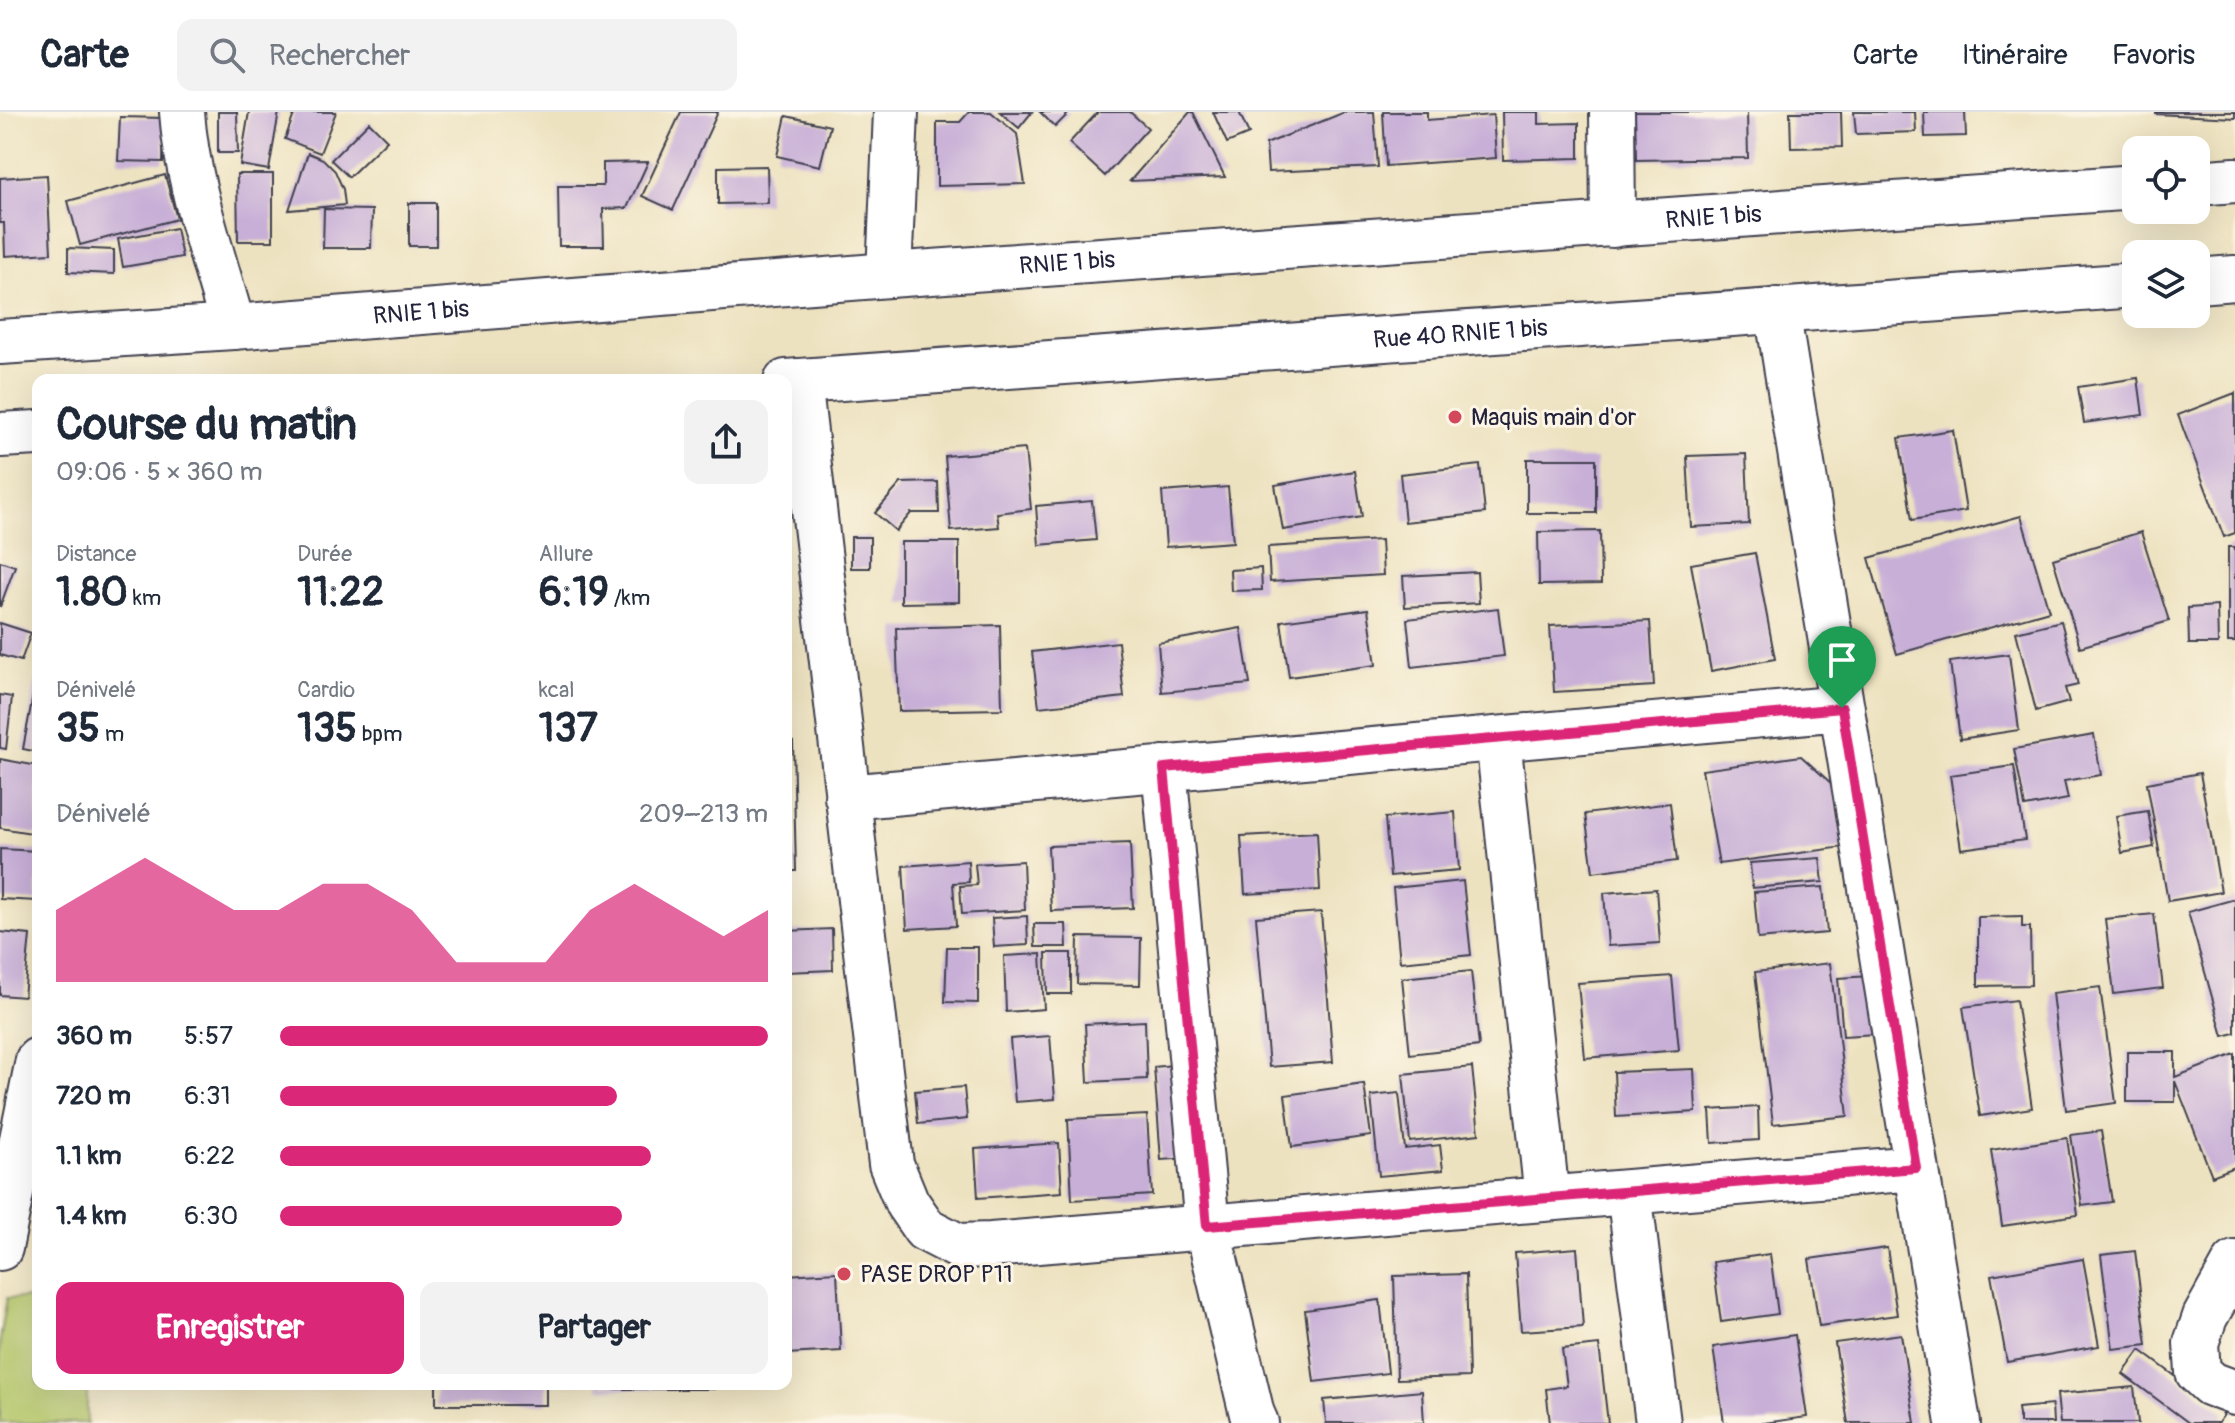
<!DOCTYPE html>
<html lang="fr">
<meta charset="utf-8">
<style>
body{margin:0;font-family:Pangolin,sans-serif;background:#f2f2f3;color:#1f2937;height:100vh;display:flex;flex-direction:column;font-size:30px;white-space:nowrap}
*{box-sizing:border-box;margin:0}
p{font-size:26px;color:#747a83}
.icon{flex:none;width:44px;height:44px;fill:none;stroke:currentColor;stroke-width:2;stroke-linecap:round;stroke-linejoin:round}
.map{position:relative;flex:1;overflow:hidden}
.sheet{position:absolute;left:32px;top:262px;width:760px;height:1016px;display:flex;flex-direction:column;background:#fff;border-radius:16px;box-shadow:0 8px 32px #0002}
.sheet>*{flex:none}
.controls{position:absolute;left:2122px;top:24px;display:grid;gap:16px}
.controls a{display:grid;place-items:center;width:88px;height:88px;border-radius:16px;background:#fff;box-shadow:0 8px 32px #0002;font-size:40px}
.pin{position:absolute;display:grid;place-items:center;width:68px;height:68px;color:#fff;margin:-82px -34px;border-radius:50% 50% 50% 0;rotate:-45deg;box-shadow:0 0 8px #0007}
.pin .icon{rotate:45deg}
.round{display:grid;place-items:center;flex:none;width:84px;height:84px;border-radius:16px;background:#f2f2f3}
.headline{display:flex;align-items:center;justify-content:space-between;height:136px;padding:0 24px}
h1{font-size:44px;font-weight:700;line-height:60px}
.stats{display:grid;grid-template-columns:repeat(3,1fr);gap:12px;height:136px;padding:8px 24px}
.stats div{display:grid;align-content:center}
.stats b{font-size:40px;font-weight:700}
.stats small{font-size:22px;font-weight:400}
.stats p{font-size:22px}
.chart{height:224px;padding:16px 24px}
.chart p{display:flex;justify-content:space-between}
.chart svg{width:100%;height:144px;margin-top:8px;fill:#db2777;opacity:.7}
.action{display:flex;gap:16px;margin-top:auto;padding:16px 24px}
.action a{flex:1;height:92px;border-radius:16px;background:#db2777;color:#fff;font-size:32px;font-weight:700;line-height:92px;text-align:center}
.action a+a{background:#f2f2f3;color:#1f2937}
ul{padding:0 24px;list-style:none;font-size:26px}
li{display:grid;grid-template-columns:128px 96px 1fr;align-items:center;height:60px}
li i{height:20px;border-radius:10px;background:#db2777}
header{display:flex;align-items:center;gap:48px;box-sizing:border-box;height:112px;padding:0 40px;background:#fff;border-bottom:2px solid #e0e1e3}
header strong{font-size:38px}
nav{display:flex;gap:44px;margin-inline-start:auto;font-size:28px}
.search{width:560px;height:72px;background:#f2f2f3;display:flex;align-items:center;gap:20px;box-sizing:border-box;padding:0 28px;border-radius:16px;color:#747a83;font-size:30px}
.map>svg:first-child{display:block}
.green{fill:#b2c568;stroke:#6a7452;stroke-width:2}
.building{fill:#c7afd7}
.lines{fill:none;stroke-linecap:round;stroke-linejoin:round}
.street-casing{stroke:#403f4f;stroke-width:48}
.secondary-casing{stroke:#403f4f;stroke-width:48}
.primary-casing{stroke:#403f4f;stroke-width:48}
.street{stroke:#fff;stroke-width:44}
.secondary{stroke:#fff;stroke-width:44}
.primary{stroke:#fff;stroke-width:44}
.route-casing{stroke:#fff;stroke-width:16}
.route{stroke:#db2777;stroke-width:10}
.poi-dot{fill:#d1495b;stroke:#fcf5e5;stroke-width:3}
.labels{text-anchor:middle;stroke-width:6;stroke-linejoin:round;paint-order:stroke}
.street-label{font-size:24px;fill:#22223b;stroke:#fcf5e5}
.poi-label{font-size:24px;fill:#22223b;stroke:#fcf5e5;text-anchor:start}
</style>
<header>
<strong>Carte</strong>
<div class="search"><svg class="icon" aria-label="search" viewBox="0 0 24 24"><circle cx="10" cy="10" r="6"/><path d="M15 15l6 6"/></svg>Rechercher</div>
<nav><a>Carte</a><a>Itinéraire</a><a>Favoris</a></nav>
</header>
<div class="map">
<svg width="2235" height="1311" viewBox="0 0 2235 1311">
<rect width="100%" height="100%" fill="#fcf5e5"/>
<filter id="ink" filterUnits="userSpaceOnUse"><feTurbulence type="fractalNoise" baseFrequency=".0125" numOctaves="2"/><feDisplacementMap in="SourceGraphic" scale="16" xChannelSelector="R" yChannelSelector="G"/><feConvolveMatrix kernelMatrix="1 2 1 2 8 2 1 2 1" color-interpolation-filters="sRGB"/></filter>
<filter id="wash" filterUnits="userSpaceOnUse"><feTurbulence type="fractalNoise" baseFrequency=".006" numOctaves="4" result="noise"/><feDisplacementMap in="SourceGraphic" scale="32" xChannelSelector="R" yChannelSelector="G"/><feGaussianBlur stdDeviation="1.8" result="paint"/><feColorMatrix in="noise" values="0 0 0 0 0 0 0 0 0 0 0 0 0 0 0 0 0 1.4 0 .05"/><feComposite in="paint" operator="in"/></filter>
<g filter="url(#wash)">
<rect width="100%" height="100%" fill="#ede2c0"/>
<!-- green -->
<path class="green" d="M 7,1186 L 38,1186 L 38,1272 L 87,1272 L 87,1311 L 0,1311 L 0,1228 Z"/>
<g id="blocks">
<!-- building -->
<path class="building" d="M 218,0 L 237,0 L 238,41 L 218,41 Z
M 249,0 L 279,0 L 269,58 L 240,53 Z
M 295,0 L 336,0 L 320,41 L 285,27 Z
M 681,0 L 718,0 L 673,98 L 642,84 Z
M 969,0 L 991,0 L 1017,22 L 1025,72 L 937,74 L 937,10 L 960,10 Z
M 1000,0 L 1032,0 L 1019,16 Z
M 1040,0 L 1070,0 L 1055,15 Z
M 1098,0 L 1130,0 L 1148,16 L 1105,64 L 1069,31 Z
M 1190,0 L 1193,0 L 1225,65 L 1130,69 Z
M 1213,0 L 1239,0 L 1249,22 L 1227,31 Z
M 1345,0 L 1374,0 L 1378,55 L 1268,60 L 1266,32 Z
M 1383,0 L 1427,0 L 1427,8 L 1493,3 L 1496,46 L 1386,54 Z
M 1502,0 L 1539,0 L 1539,12 L 1579,11 L 1579,46 L 1503,48 Z
M 1635,0 L 1747,0 L 1748,46 L 1636,48 Z
M 1790,0 L 1841,0 L 1842,35 L 1791,36 Z
M 1854,0 L 1915,0 L 1916,20 L 1856,22 Z
M 1924,0 L 1965,0 L 1966,24 L 1925,25 Z
M 2156,0 L 2235,0 L 2235,6 L 2156,2 Z
M 786,4 L 830,14 L 820,54 L 777,44 Z
M 120,5 L 164,6 L 163,50 L 118,49 Z
M 369,10 L 387,28 L 349,65 L 331,48 Z
M 308,41 L 323,47 L 335,59 L 343,77 L 345,93 L 289,98 Z
M 648,50 L 627,96 L 603,97 L 604,134 L 559,134 L 558,74 L 603,74 L 603,51 Z
M 767,54 L 768,91 L 718,92 L 718,55 Z
M 237,62 L 273,62 L 273,129 L 238,129 Z
M 47,63 L 51,141 L 5,144 L 4,111 L 0,111 L 0,66 Z
M 165,63 L 177,107 L 80,133 L 68,89 Z
M 409,91 L 436,91 L 436,134 L 409,134 Z
M 324,97 L 372,98 L 371,136 L 323,136 Z
M 176,116 L 182,145 L 123,155 L 118,127 Z
M 68,136 L 114,138 L 114,162 L 68,160 Z
M 2138,266 L 2143,303 L 2084,311 L 2078,275 Z
M 2235,281 L 2235,421 L 2224,425 L 2178,303 Z
M 1953,318 L 1966,399 L 1912,408 L 1899,326 Z
M 1025,337 L 1031,397 L 997,401 L 999,415 L 951,419 L 945,344 Z
M 1746,342 L 1749,412 L 1691,415 L 1687,344 Z
M 1527,347 L 1596,347 L 1596,401 L 1527,401 Z
M 1480,353 L 1485,401 L 1405,410 L 1400,362 Z
M 1355,359 L 1362,405 L 1283,418 L 1275,373 Z
M 938,370 L 939,401 L 911,401 L 896,419 L 875,401 L 901,371 Z
M 1228,375 L 1233,430 L 1166,435 L 1162,380 Z
M 1092,389 L 1096,428 L 1039,433 L 1036,394 Z
M 2021,404 L 2049,499 L 1897,542 L 1869,446 Z
M 1600,419 L 1601,472 L 1539,473 L 1538,420 Z
M 2141,420 L 2169,509 L 2080,535 L 2053,447 Z
M 851,425 L 870,425 L 870,456 L 851,456 Z
M 1381,428 L 1383,463 L 1270,470 L 1268,435 Z
M 901,430 L 959,430 L 959,490 L 901,491 Z
M 2228,435 L 2235,435 L 2235,530 L 2228,530 Z
M 1755,441 L 1775,547 L 1711,559 L 1691,452 Z
M 0,449 L 15,454 L 0,495 Z
M 1261,456 L 1262,478 L 1231,479 L 1230,458 Z
M 1477,460 L 1479,491 L 1405,495 L 1403,464 Z
M 2217,494 L 2218,532 L 2189,532 L 2188,496 Z
M 1498,496 L 1504,544 L 1412,555 L 1407,507 Z
M 1368,497 L 1376,553 L 1289,565 L 1281,509 Z
M 1650,509 L 1654,574 L 1554,580 L 1550,514 Z
M 2061,509 L 2078,573 L 2065,576 L 2069,590 L 2036,599 L 2016,520 Z
M 0,511 L 31,521 L 21,549 L 0,543 Z
M 1000,513 L 1002,597 L 899,599 L 896,516 Z
M 1241,516 L 1250,572 L 1162,580 L 1158,531 Z
M 1118,530 L 1124,585 L 1039,595 L 1032,540 Z
M 2009,542 L 2019,618 L 1960,627 L 1950,550 Z
M 36,567 L 38,567 L 38,640 L 23,637 Z
M 0,583 L 12,585 L 6,637 L 0,636 Z
M 2094,623 L 2101,663 L 2064,669 L 2068,687 L 2025,695 L 2014,637 Z
M 793,630 L 796,759 L 786,759 L 786,631 Z
M 1801,644 L 1833,673 L 1844,735 L 1719,752 L 1702,658 Z
M 0,647 L 38,654 L 38,722 L 0,716 Z
M 2014,654 L 2025,728 L 1961,737 L 1950,663 Z
M 2200,661 L 2221,780 L 2168,789 L 2147,671 Z
M 1670,691 L 1677,749 L 1593,760 L 1585,702 Z
M 2148,699 L 2154,735 L 2122,741 L 2116,704 Z
M 1455,700 L 1459,758 L 1390,764 L 1385,706 Z
M 1317,720 L 1320,778 L 1245,782 L 1241,724 Z
M 1130,731 L 1133,796 L 1051,799 L 1048,734 Z
M 0,737 L 38,739 L 37,789 L 0,787 Z
M 1820,746 L 1823,770 L 1752,776 L 1750,751 Z
M 968,749 L 969,770 L 953,771 L 956,814 L 907,817 L 903,754 Z
M 1023,749 L 1025,798 L 962,802 L 960,774 L 977,773 L 975,752 Z
M 1463,769 L 1471,843 L 1400,850 L 1393,776 Z
M 1823,775 L 1827,821 L 1758,827 L 1754,780 Z
M 1656,777 L 1660,831 L 1608,834 L 1604,781 Z
M 2235,787 L 2235,921 L 2223,924 L 2188,800 Z
M 1321,800 L 1333,950 L 1269,955 L 1256,805 Z
M 2154,802 L 2163,876 L 2114,882 L 2105,807 Z
M 1027,804 L 1028,833 L 994,835 L 992,806 Z
M 2022,804 L 2022,815 L 2030,815 L 2031,873 L 1978,874 L 1978,805 Z
M 1034,812 L 1066,812 L 1067,835 L 1035,835 Z
M 832,817 L 833,858 L 786,860 L 786,819 Z
M 0,820 L 30,823 L 24,885 L 0,883 Z
M 1078,825 L 1141,826 L 1140,873 L 1077,872 Z
M 947,835 L 978,835 L 978,891 L 945,890 Z
M 1046,841 L 1071,841 L 1071,882 L 1047,882 Z
M 1041,842 L 1044,897 L 1006,900 L 1004,844 Z
M 1830,851 L 1848,1004 L 1773,1012 L 1755,860 Z
M 1471,859 L 1479,934 L 1410,942 L 1402,866 Z
M 1672,864 L 1679,938 L 1585,946 L 1578,871 Z
M 1871,864 L 1876,922 L 1843,924 L 1838,866 Z
M 2100,875 L 2116,991 L 2066,998 L 2052,881 Z
M 2016,888 L 2032,996 L 1980,1004 L 1963,895 Z
M 1145,909 L 1147,967 L 1088,970 L 1085,912 Z
M 1050,924 L 1055,987 L 1015,990 L 1010,927 Z
M 2127,940 L 2175,940 L 2175,965 L 2235,942 L 2235,1055 L 2212,1064 L 2175,969 L 2175,990 L 2127,990 Z
M 1183,952 L 1190,1046 L 1161,1048 L 1154,955 Z
M 1472,955 L 1479,1022 L 1410,1030 L 1403,962 Z
M 1694,957 L 1696,1000 L 1616,1005 L 1614,960 Z
M 1364,972 L 1371,1024 L 1292,1035 L 1285,983 Z
M 964,975 L 967,1007 L 918,1012 L 915,979 Z
M 1399,981 L 1405,1037 L 1440,1033 L 1443,1058 L 1379,1064 L 1371,984 Z
M 1758,995 L 1759,1028 L 1712,1031 L 1710,998 Z
M 1147,1003 L 1152,1083 L 1072,1088 L 1068,1007 Z
M 2101,1019 L 2112,1090 L 2082,1094 L 2071,1023 Z
M 2067,1026 L 2078,1103 L 2002,1114 L 1991,1038 Z
M 1059,1031 L 1062,1080 L 978,1086 L 975,1037 Z
M 1577,1136 L 1583,1215 L 1521,1219 L 1515,1141 Z
M 1887,1136 L 1897,1203 L 1819,1214 L 1809,1147 Z
M 2135,1139 L 2147,1233 L 2113,1237 L 2101,1143 Z
M 1770,1142 L 1778,1202 L 1721,1210 L 1713,1150 Z
M 2083,1147 L 2099,1234 L 2007,1250 L 1991,1163 Z
M 837,1160 L 841,1239 L 786,1242 L 786,1163 Z
M 1466,1162 L 1469,1265 L 1397,1267 L 1394,1164 Z
M 1380,1188 L 1388,1261 L 1314,1270 L 1305,1198 Z
M 1901,1222 L 1915,1311 L 1848,1311 L 1835,1231 Z
M 1795,1223 L 1807,1305 L 1764,1311 L 1724,1311 L 1713,1235 Z
M 1599,1233 L 1608,1311 L 1550,1311 L 1546,1277 L 1567,1274 L 1562,1237 Z
M 2140,1238 L 2225,1301 L 2218,1311 L 2189,1311 L 2123,1262 Z
M 436,1272 L 546,1272 L 546,1293 L 436,1293 Z
M 598,1272 L 714,1272 L 714,1277 L 598,1277 Z
M 2134,1275 L 2138,1311 L 2060,1311 L 2057,1282 Z
M 1422,1279 L 1424,1311 L 1326,1311 L 1324,1288 Z
M 2052,1293 L 2053,1311 L 2020,1311 L 2018,1296 Z"/>
</g>
</g>
<g filter="url(#ink)">
<use href="#blocks" fill-opacity="0" stroke="#403f4f" stroke-width="2"/>
<g class="lines">
<!-- street casing -->
<g class="street-casing">
<path id="street" d="M 182,0 C 187,73 214,145 233,215
M 1612,0 L 1613,113
M 889,163 L 896,0
M 1777,198 L 1958,1311
M 799,269 L 891,1052 L 907,1091 L 925,1117 L 958,1134 L 991,1133 L 1916,1056
M 1498,627 L 1547,1086
M 1164,656 L 1207,1114 L 1252,1302 L 1256,1311
M 847,685 L 1842,596
M 1629,1080 L 1658,1311
M 2235,1151 L 2205,1205 L 2196,1231 L 2198,1260 L 2211,1272 L 2235,1281"/>
</g>
<!-- secondary casing -->
<g class="secondary-casing">
<path id="secondary" d="M 0,1136 L 38,948"/>
</g>
<!-- primary casing -->
<g class="primary-casing">
<g id="primary">
<path d="M 2196,71 L 2235,68"/>
<path d="M 2196,169 L 2235,166"/>
<path id="s1" d="M 0,230 L 233,215 L 889,163 L 2136,75"/>
<path id="s2" d="M 786,270 L 2136,173"/>
<path d="M 0,323 L 38,321"/>
</g>
</g>
<!-- street -->
<use href="#street" class="street"/>
<!-- secondary -->
<use href="#secondary" class="secondary"/>
<!-- primary -->
<use href="#primary" class="primary"/>
</g>
</g>
<g class="lines" filter="url(#ink)">
<!-- route casing -->
<g class="route-casing">
<path id="route" d="M 1842,596 L 1916,1056 L 1207,1114 L 1164,656 Z"/>
</g>
<!-- route -->
<use href="#route" class="route"/>
</g>
<!-- markers -->
<g class="poi-dot">
<circle cx="1455" cy="305" r="8"/>
<circle cx="844" cy="1162" r="8"/>
</g>
<g class="labels">
<!-- street labels -->
<g class="street-label">
<text dy="8" stroke="none"><textPath href="#s1" startOffset="1718">RNIE 1 bis</textPath></text>
<text dy="8" stroke="none"><textPath href="#s1" startOffset="1070">RNIE 1 bis</textPath></text>
<text dy="8" stroke="none"><textPath href="#s1" startOffset="422">RNIE 1 bis</textPath></text>
<text dy="8" stroke="none"><textPath href="#s2" startOffset="676">Rue 40 RNIE 1 bis</textPath></text>
</g>
<!-- poi labels -->
<g class="poi-label">
<text x="1471" y="313">Maquis main d'or</text>
<text x="860" y="1170">PASE DROP P11</text>
</g>
</g>
</svg>
<div class="controls">
<a><svg class="icon" aria-label="locate" viewBox="0 0 24 24"><circle cx="12" cy="12" r="6"/><path d="M12 2v4M12 18v4M2 12h4M18 12h4"/></svg></a>
<a><svg class="icon" aria-label="layers" viewBox="0 0 24 24"><path d="M12 4l9 5-9 5-9-5zM3 14l9 5 9-5"/></svg></a>
</div>
<div class="pin" style="left:1842px;top:596px;background:#1e9e55"><svg class="icon" aria-label="arrive" viewBox="0 0 24 24"><path d="M6 21V4h12l-3 4 3 4H6"/></svg></div>
<section class="sheet">
<div class="headline"><div><h1>Course du matin</h1><p>09:06 · 5 × 360 m</p></div><a class="round"><svg class="icon" aria-label="share" viewBox="0 0 24 24"><path d="M12 15V3M7 8l5-5 5 5M5 13v7h14v-7"/></svg></a></div>
<div class="stats">
<div><p>Distance</p><b>1.80<small> km</small></b></div>
<div><p>Durée</p><b>11:22</b></div>
<div><p>Allure</p><b>6:19<small> /km</small></b></div>
</div>
<div class="stats">
<div><p>Dénivelé</p><b>35<small> m</small></b></div>
<div><p>Cardio</p><b>135<small> bpm</small></b></div>
<div><p>kcal</p><b>137</b></div>
</div>
<div class="chart"><p><span>Dénivelé</span>209–213 m</p>
<svg viewBox="0 0 160 44" preserveAspectRatio="none"><path d="M0 44V22L10 14L20 6L30 14L40 22L50 22L60 14L70 14L80 22L90 38L100 38L110 38L120 22L130 14L140 22L150 30L160 22V44z"/></svg>
</div>
<ul>
<li><b>360 m</b>5:57<i style="width:100%"></i></li>
<li><b>720 m</b>6:31<i style="width:69%"></i></li>
<li><b>1.1 km</b>6:22<i style="width:76%"></i></li>
<li><b>1.4 km</b>6:30<i style="width:70%"></i></li>
</ul>
<div class="action"><a>Enregistrer</a><a>Partager</a></div>
</section>
</div>
